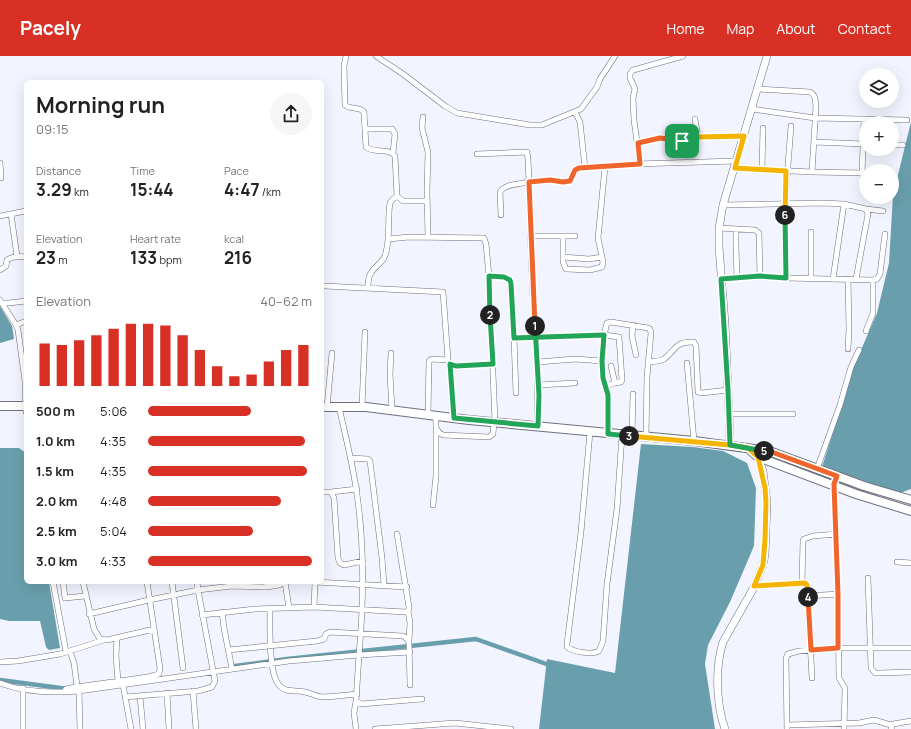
<!DOCTYPE html>
<meta charset="utf-8">
<style>
body{margin:0;font-family:Manrope,sans-serif;background:#f6f6f6;color:#222;height:100vh;display:flex;flex-direction:column;font-size:15px;white-space:nowrap}
*{box-sizing:border-box;margin:0}
p{font-size:13px;color:#767676}
.icon{flex:none;width:22px;height:22px;fill:none;stroke:currentColor;stroke-width:2;stroke-linecap:round;stroke-linejoin:round}
.map{position:relative;flex:1;overflow:hidden}
.details{position:absolute;left:24px;top:24px;width:300px;height:504px;display:flex;flex-direction:column;background:#fff;border-radius:6px;box-shadow:0 4px 16px #0002}
.details>*{flex:none}
.tools{position:absolute;left:859px;top:12px;display:grid;gap:8px}
.tools a{display:grid;place-items:center;width:40px;height:40px;border-radius:50%;background:#fff;box-shadow:0 4px 16px #0002;font-size:20px}
.pin{position:absolute;display:grid;place-items:center;width:34px;height:34px;color:#fff;margin:-17px;border-radius:8px;box-shadow:0 2px 6px #0006}
.km{position:absolute;width:20px;height:20px;margin:-10px;border-radius:50%;background:#222;color:#fff;font-size:11px;line-height:20px;text-align:center}
.round{display:grid;place-items:center;flex:none;width:42px;height:42px;border-radius:21px;background:#f6f6f6}
.headline{display:flex;align-items:center;justify-content:space-between;height:68px;padding:0 12px}
h1{font-size:22px;font-weight:700;line-height:30px}
.stats{display:grid;grid-template-columns:repeat(3,1fr);gap:6px;height:68px;padding:4px 12px}
.stats div{display:grid;align-content:center}
.stats b{font-size:17px;font-weight:700}
.stats small{font-size:11px;font-weight:400}
.stats p{font-size:11px}
.chart{height:112px;padding:8px 12px}
.chart p{display:flex;justify-content:space-between}
.chart svg{width:100%;height:72px;margin-top:4px;stroke:#d93025;stroke-width:6}
ul{padding:0 12px;list-style:none;font-size:13px}
li{display:grid;grid-template-columns:64px 48px 1fr;align-items:center;height:30px}
li i{height:10px;border-radius:5px;background:#d93025}
header{display:flex;align-items:center;gap:24px;box-sizing:border-box;height:56px;padding:0 20px;background:#d93025;color:#fff}
header strong{font-size:19px}
nav{display:flex;gap:22px;margin-inline-start:auto;font-size:14px}
.map>svg:first-child{display:block}
.water{fill:#699fad}
.lines{fill:none;stroke-linecap:round;stroke-linejoin:round}
.canal{stroke:#699fad;stroke-width:4.5}
.minor-casing{stroke:#6d707f;stroke-width:6}
.secondary-casing{stroke:#6d707f;stroke-width:8}
.primary-casing{stroke:#6d707f;stroke-width:10}
.minor{stroke:#fff;stroke-width:5}
.secondary{stroke:#fff;stroke-width:7}
.primary{stroke:#fff;stroke-width:8}
.split-1-casing{stroke:#fff;stroke-width:8}
.split-2-casing{stroke:#fff;stroke-width:8}
.split-3-casing{stroke:#fff;stroke-width:8}
.split-4-casing{stroke:#fff;stroke-width:8}
.split-5-casing{stroke:#fff;stroke-width:8}
.split-6-casing{stroke:#fff;stroke-width:8}
.split-7-casing{stroke:#fff;stroke-width:8}
.split-1{stroke:#f0652b;stroke-width:5}
.split-2{stroke:#22a559;stroke-width:5}
.split-3{stroke:#22a559;stroke-width:5}
.split-4{stroke:#f5b400;stroke-width:5}
.split-5{stroke:#f0652b;stroke-width:5}
.split-6{stroke:#22a559;stroke-width:5}
.split-7{stroke:#f5b400;stroke-width:5}
</style>
<header>
<strong>Pacely</strong>
<nav><a>Home</a><a>Map</a><a>About</a><a>Contact</a></nav>
</header>
<div class="map">
<svg width="911" height="673" viewBox="0 0 911 673">
<rect width="100%" height="100%" fill="#f2f4ff"/>
<!-- water -->
<path class="water" d="M 911,66 L 911,433 L 900,437 L 822,411 L 854,310 L 877,257 L 889,207 L 893,139 Z
M 0,250 L 12,270 L 14,283 L 0,287 Z
M 641,388 L 693,391 L 723,395 L 747,407 L 756,432 L 754,490 L 730,546 L 708,589 L 705,608 L 715,673 L 539,673 L 547,603 L 615,617 Z
M 0,392 L 19,392 L 26,397 L 26,526 L 49,526 L 60,592 L 49,594 L 46,591 L 40,565 L 9,565 L 0,563 Z"/>
<g class="lines">
<!-- canal -->
<path class="canal" d="M 235,610 L 287,603 L 476,583 L 552,610
M 0,624 L 68,633"/>
<!-- minor casing -->
<g class="minor-casing">
<path id="minor" d="M 346,0 L 344,10 L 345,49 C 350,54 359,50 364,56 L 366,91 C 374,98 388,91 395,100 L 397,140 L 403,145 L 427,145
M 376,0 L 403,18 L 445,50 L 457,57 L 530,69 L 542,69 L 581,53 L 597,31 L 600,23 L 615,0
M 758,33 L 810,36 C 816,39 815,44 816,50 L 812,116
M 752,53 L 815,62 L 907,64
M 575,56 L 580,66 L 585,112
M 423,61 L 422,72 L 428,96 L 427,136 L 428,181
M 695,63 L 698,81
M 365,73 L 392,73 L 395,78 L 393,97
M 814,86 L 865,88
M 638,87 L 660,82 L 685,85 L 698,81 L 744,80
M 892,89 L 903,89
M 477,98 L 527,96 L 528,103 L 529,126 C 520,128 504,128 500,136 L 501,159
M 0,107 L 1,122
M 640,108 L 634,64 L 633,42 L 635,33 L 630,22 L 630,18 L 633,14 L 637,13 L 683,0
M 735,112 L 812,116 L 866,117
M 762,113 L 763,72
M 862,118 L 864,63
M 723,149 L 822,147 L 844,148 L 866,153 L 868,158 L 856,223
M 866,153 L 883,155
M 11,158 L 17,200
M 0,160 L 26,155
M 719,172 L 755,174 L 759,177 L 760,220
M 736,173 L 736,191 L 737,221
M 811,176 L 811,222
M 530,180 L 575,180
M 563,180 L 563,206 L 566,213 L 590,214 L 602,211 L 603,206 L 598,182 L 605,111
M 389,183 L 409,181 L 484,182 L 486,188 L 489,220 L 495,366
M 563,201 L 589,203 L 602,201
M 0,214 L 6,210 L 7,204 C 13,200 19,200 26,201
M 489,220 L 504,221 L 510,224 L 514,282 L 516,337
M 786,222 L 785,148 L 791,70
M 721,223 L 760,220 L 786,222 L 873,224 L 877,223 L 880,218 L 885,178
M 833,223 L 844,148
M 325,230 L 443,236 L 448,304 L 450,308 L 456,310 L 493,308
M 368,232 C 368,227 368,221 371,217 C 375,210 382,207 385,200 C 391,182 387,165 390,147 L 392,144 L 397,140
M 0,244 L 16,269 L 18,274 L 25,325 L 26,356
M 2,247 L 9,247 L 26,245
M 16,269 L 26,265
M 633,269 L 632,280 L 636,299
M 866,275 L 873,257 L 873,224
M 514,282 L 604,279 L 619,281 L 622,324 L 621,326 L 615,327
M 848,293 L 849,273 L 848,223
M 391,297 L 390,318 L 392,354
M 538,306 L 575,303 L 602,305
M 648,306 C 653,305 659,306 664,303 C 676,294 675,285 694,286 L 696,290 L 698,336 L 702,337 L 728,334
M 687,307 L 694,385
M 450,308 L 454,362
M 539,329 L 575,327
M 605,330 L 615,327 L 611,310
M 327,351 L 332,297
M 362,351 L 365,276
M 729,358 L 793,358
M 428,359 L 429,305 L 432,303 L 448,304
M 436,360 C 436,368 434,375 443,379 L 489,381 L 493,378 L 494,366
M 537,370 C 539,327 536,285 533,242 C 531,203 530,165 529,126 L 550,124 L 563,126 L 570,125 L 575,114 L 579,112 L 635,108 L 736,105
M 590,376 L 581,476 L 567,588 L 567,591 C 573,596 593,599 599,595 L 603,585 L 607,528 L 617,453 L 622,379
M 608,377 L 608,339 L 603,322 L 602,305 L 602,293 L 606,270 L 607,267 L 611,266 L 648,272 L 650,273 L 651,277 L 647,321 L 646,381
M 632,380 L 633,338
M 350,402 L 368,403 L 370,405 L 382,502 L 384,529
M 817,413 L 840,349 L 851,311 L 859,294
M 837,420 L 834,429 L 838,538 L 839,622 L 845,632 L 844,673
M 322,436 L 331,436 L 334,442 L 338,502 L 340,507 L 344,509 L 363,505
M 331,436 L 357,433
M 433,449 L 436,420 L 436,374
M 897,506 L 911,507
M 868,522 L 871,612 L 875,617 L 879,617 L 911,616
M 53,526 L 66,596
M 63,526 L 65,542 L 85,540
M 83,526 L 94,573 L 100,583 L 107,584 L 154,573
M 172,526 L 183,612
M 285,526 L 289,552
M 315,526 L 314,551 L 406,556 L 409,553 L 409,551 L 397,478
M 315,526 L 407,531
M 802,527 L 803,485 L 804,483 L 813,480 L 836,478
M 754,530 L 805,527 L 807,529 L 812,622
M 267,531 L 279,529 L 285,526
M 808,540 L 838,538
M 270,553 C 270,569 268,617 279,629 C 285,637 296,634 305,636 C 311,637 316,641 323,641 C 334,641 345,639 357,638
M 408,555 L 410,567 L 409,584
M 222,556 L 224,572 L 232,613
M 89,558 L 149,544 L 198,534 L 197,526
M 202,559 L 255,553 L 314,551
M 117,582 L 116,600 L 118,625
M 228,594 L 317,585 L 324,583 L 326,578 L 330,576 L 403,580 L 406,582 L 409,586 L 410,629
M 70,595 L 74,607 L 77,630
M 410,596 L 359,599 L 356,645 L 361,648 L 422,643
M 0,606 L 18,605 L 60,598 L 104,584
M 0,627 C 23,636 54,637 79,635 L 289,605 L 359,599 C 364,543 365,488 356,432 C 352,405 345,378 339,351
M 123,629 L 131,673
M 79,635 L 80,673
M 193,635 L 196,673
M 64,636 L 66,633 L 70,632 L 148,621 L 159,618 L 160,612 L 147,526
M 167,637 L 169,673
M 140,640 L 143,673
M 125,641 L 198,635 L 212,631 L 215,625 L 198,534 L 232,530 L 267,531 L 267,526
M 788,669 L 859,667 L 874,664 L 891,669
M 23,673 L 23,632
M 356,673 L 354,657 L 356,645
M 375,673 L 455,667 L 511,673
M 787,673 L 786,602 L 788,598 L 799,595 L 838,592 L 911,592
M 891,673 L 893,668 L 911,665"/>
</g>
<!-- secondary casing -->
<g class="secondary-casing">
<path id="secondary" d="M 730,389 L 729,358 L 725,268 L 719,191 L 719,172 L 723,149 L 767,0
M 725,673 C 716,648 715,611 723,586 L 753,533 L 763,509 L 765,498 L 767,446 L 765,432 L 763,415 L 758,401 L 759,398"/>
</g>
<!-- primary casing -->
<g class="primary-casing">
<path id="primary" d="M 0,350 L 26,350
M 322,351 L 366,351 L 469,364 L 694,385 L 769,395 L 864,430 L 911,444
M 749,393 L 758,401 L 856,438 L 911,455"/>
</g>
<!-- minor -->
<use href="#minor" class="minor"/>
<!-- secondary -->
<use href="#secondary" class="secondary"/>
<!-- primary -->
<use href="#primary" class="primary"/>
</g>
<g class="lines">
<!-- split-1 casing -->
<g class="split-1-casing">
<path id="split-1" d="M 535,270 L 529,126 L 550,124 L 563,126 L 570,125 L 575,114 L 579,112 L 640,108 L 638,87 L 660,82 L 682,85"/>
</g>
<!-- split-2 casing -->
<g class="split-2-casing">
<path id="split-2" d="M 490,259 L 493,308 L 456,310 L 450,308 L 454,362 L 538,370 L 539,339 L 535,270"/>
</g>
<!-- split-3 casing -->
<g class="split-3-casing">
<path id="split-3" d="M 490,259 L 489,220 L 504,221 L 510,224 L 511,228 L 514,282 L 604,279 L 602,305 L 603,322 L 608,339 L 608,378 L 629,380"/>
</g>
<!-- split-4 casing -->
<g class="split-4-casing">
<path id="split-4" d="M 629,380 L 730,389 L 748,392 L 758,401 L 765,432 L 766,446 L 765,483 L 763,509 L 754,530 L 805,527 L 807,529 L 808,541"/>
</g>
<!-- split-5 casing -->
<g class="split-5-casing">
<path id="split-5" d="M 764,395 L 769,395 L 837,420 L 834,428 L 838,538 L 838,592 L 811,594 L 808,541"/>
</g>
<!-- split-6 casing -->
<g class="split-6-casing">
<path id="split-6" d="M 764,395 L 730,389 L 728,334 L 721,223 L 760,220 L 786,222 L 785,159"/>
</g>
<!-- split-7 casing -->
<g class="split-7-casing">
<path id="split-7" d="M 682,85 L 698,81 L 744,80 L 735,112 L 786,115 L 785,159"/>
</g>
<!-- split-1 -->
<use href="#split-1" class="split-1"/>
<!-- split-2 -->
<use href="#split-2" class="split-2"/>
<!-- split-3 -->
<use href="#split-3" class="split-3"/>
<!-- split-4 -->
<use href="#split-4" class="split-4"/>
<!-- split-5 -->
<use href="#split-5" class="split-5"/>
<!-- split-6 -->
<use href="#split-6" class="split-6"/>
<!-- split-7 -->
<use href="#split-7" class="split-7"/>
</g>
</svg>
<div class="tools">
<a><svg class="icon" aria-label="layers" viewBox="0 0 24 24"><path d="M12 4l9 5-9 5-9-5zM3 14l9 5 9-5"/></svg></a>
<a>+</a>
<a>−</a>
</div>
<div class="pin" style="left:682px;top:85px;background:#1e9e55"><svg class="icon" aria-label="arrive" viewBox="0 0 24 24"><path d="M6 21V4h12l-3 4 3 4H6"/></svg></div>
<b class="km" style="left:535px;top:270px">1</b>
<b class="km" style="left:490px;top:259px">2</b>
<b class="km" style="left:629px;top:380px">3</b>
<b class="km" style="left:808px;top:541px">4</b>
<b class="km" style="left:764px;top:395px">5</b>
<b class="km" style="left:785px;top:159px">6</b>
<section class="details">
<div class="headline"><div><h1>Morning run</h1><p>09:15</p></div><a class="round"><svg class="icon" aria-label="share" viewBox="0 0 24 24"><path d="M12 15V3M7 8l5-5 5 5M5 13v7h14v-7"/></svg></a></div>
<div class="stats">
<div><p>Distance</p><b>3.29<small> km</small></b></div>
<div><p>Time</p><b>15:44</b></div>
<div><p>Pace</p><b>4:47<small> /km</small></b></div>
</div>
<div class="stats">
<div><p>Elevation</p><b>23<small> m</small></b></div>
<div><p>Heart rate</p><b>133<small> bpm</small></b></div>
<div><p>kcal</p><b>216</b></div>
</div>
<div class="chart"><p><span>Elevation</span>40–62 m</p>
<svg viewBox="0 0 160 44" preserveAspectRatio="none"><path d="M5 44V18M15 44V19M25 44V16M35 44V13M45 44V9M55 44V6M65 44V6M75 44V7M85 44V13M95 44V22M105 44V32M115 44V38M125 44V37M135 44V29M145 44V22M155 44V19"/></svg>
</div>
<ul>
<li><b>500 m</b>5:06<i style="width:63%"></i></li>
<li><b>1.0 km</b>4:35<i style="width:96%"></i></li>
<li><b>1.5 km</b>4:35<i style="width:97%"></i></li>
<li><b>2.0 km</b>4:48<i style="width:81%"></i></li>
<li><b>2.5 km</b>5:04<i style="width:64%"></i></li>
<li><b>3.0 km</b>4:33<i style="width:100%"></i></li>
</ul>
</section>
</div>
